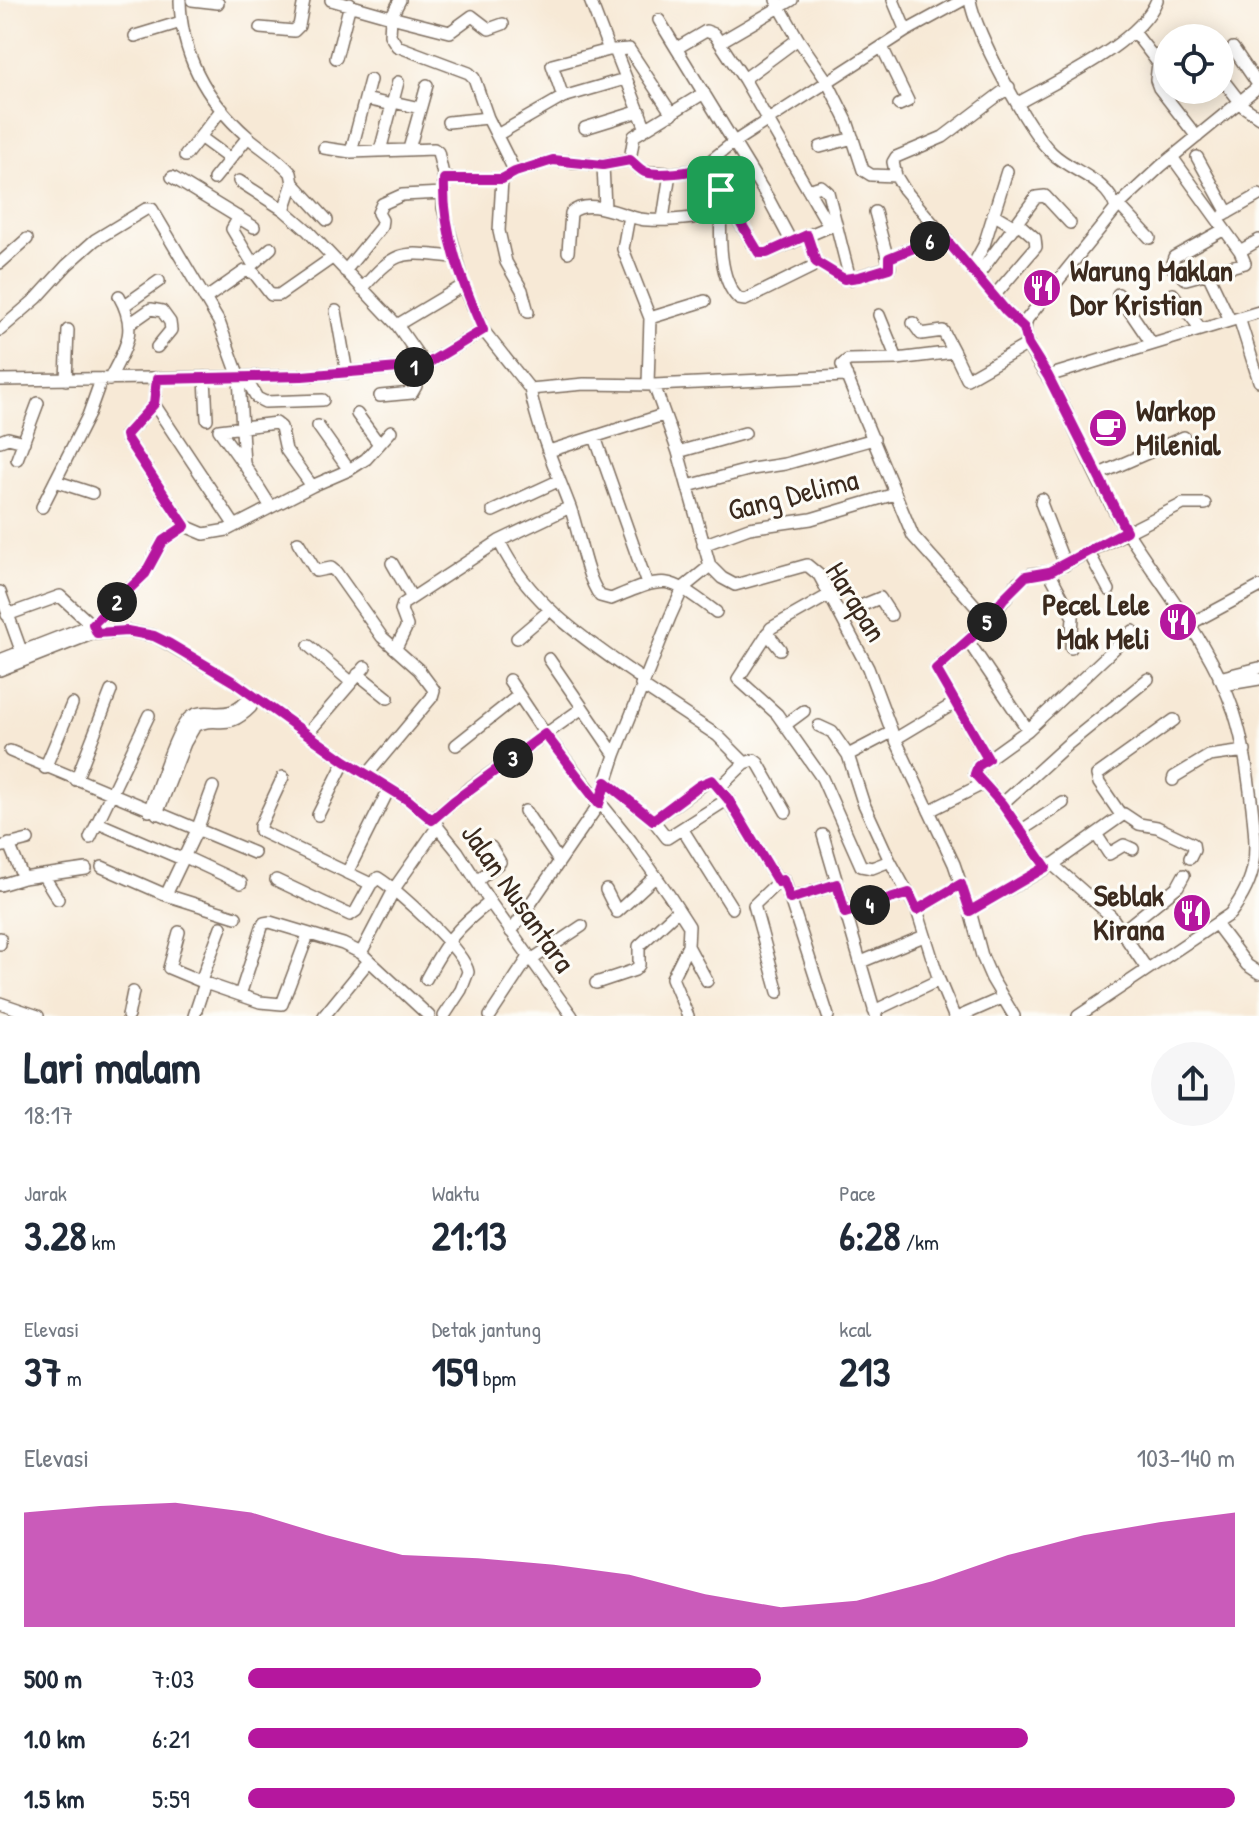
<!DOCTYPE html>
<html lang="id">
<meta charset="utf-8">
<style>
body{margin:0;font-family:"Patrick Hand",sans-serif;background:#f6f6f7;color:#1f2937;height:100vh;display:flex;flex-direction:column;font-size:30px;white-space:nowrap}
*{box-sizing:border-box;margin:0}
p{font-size:26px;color:#747a83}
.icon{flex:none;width:44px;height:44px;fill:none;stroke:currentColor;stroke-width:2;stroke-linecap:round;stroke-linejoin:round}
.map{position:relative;height:1016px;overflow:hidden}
.side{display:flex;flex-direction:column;background:#fff;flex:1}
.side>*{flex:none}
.tools{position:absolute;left:1154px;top:24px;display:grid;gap:16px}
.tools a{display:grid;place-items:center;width:80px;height:80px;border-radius:50%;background:#fff;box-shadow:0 4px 20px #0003;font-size:40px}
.pin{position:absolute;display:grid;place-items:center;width:68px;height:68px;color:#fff;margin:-34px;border-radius:16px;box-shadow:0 4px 12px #0006}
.km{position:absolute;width:40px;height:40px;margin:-20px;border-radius:50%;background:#222;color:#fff;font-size:22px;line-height:40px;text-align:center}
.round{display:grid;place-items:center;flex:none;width:84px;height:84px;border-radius:42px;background:#f6f6f7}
.overview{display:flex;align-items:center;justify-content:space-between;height:136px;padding:0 24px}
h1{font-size:44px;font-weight:700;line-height:60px}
.metrics{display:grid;grid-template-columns:repeat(3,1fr);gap:12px;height:136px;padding:8px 24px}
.metrics div{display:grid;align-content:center}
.metrics b{font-size:40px;font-weight:700}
.metrics small{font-size:22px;font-weight:400}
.metrics p{font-size:22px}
.chart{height:224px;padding:16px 24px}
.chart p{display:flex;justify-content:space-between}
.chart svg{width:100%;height:144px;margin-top:8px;fill:#b5179e;opacity:.7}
ul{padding:0 24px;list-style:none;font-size:26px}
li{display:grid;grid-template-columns:128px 96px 1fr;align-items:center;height:60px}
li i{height:20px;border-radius:10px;background:#b5179e}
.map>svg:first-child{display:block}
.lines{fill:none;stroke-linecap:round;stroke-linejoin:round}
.minor-casing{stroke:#7d6d5e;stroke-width:14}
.minor{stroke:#fff;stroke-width:11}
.route-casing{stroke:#fff;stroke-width:16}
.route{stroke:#b5179e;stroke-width:10}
.labels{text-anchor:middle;stroke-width:6;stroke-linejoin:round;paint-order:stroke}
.poi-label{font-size:30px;font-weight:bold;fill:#3b2a1e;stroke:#fdfcf7;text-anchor:start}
.street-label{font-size:30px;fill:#3b2a1e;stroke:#fdfcf7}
</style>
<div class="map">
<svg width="1259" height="1016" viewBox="0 0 1259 1016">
<rect width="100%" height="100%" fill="#fdfcf7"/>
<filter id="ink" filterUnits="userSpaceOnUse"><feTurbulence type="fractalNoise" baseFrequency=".0125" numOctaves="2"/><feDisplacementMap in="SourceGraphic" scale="16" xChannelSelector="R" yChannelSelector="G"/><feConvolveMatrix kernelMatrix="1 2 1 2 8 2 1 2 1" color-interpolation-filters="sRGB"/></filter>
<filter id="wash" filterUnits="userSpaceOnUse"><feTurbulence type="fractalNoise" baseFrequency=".006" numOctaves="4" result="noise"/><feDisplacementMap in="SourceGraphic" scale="32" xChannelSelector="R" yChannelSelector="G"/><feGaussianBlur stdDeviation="1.8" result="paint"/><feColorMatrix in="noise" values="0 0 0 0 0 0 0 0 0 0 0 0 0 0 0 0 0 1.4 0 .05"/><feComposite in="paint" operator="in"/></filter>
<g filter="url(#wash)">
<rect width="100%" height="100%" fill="#f7e9d6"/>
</g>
<g filter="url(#ink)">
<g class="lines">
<!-- minor casing -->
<g class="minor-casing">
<path id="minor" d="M 180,0 C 181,55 207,101 248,137 C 262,149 279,159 291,173 L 293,183 L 284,210 L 307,230 L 397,325 L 425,365
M 192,0 L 218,3
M 331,0 L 391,17 L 390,35 L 397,46 L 469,73 L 474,78 L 488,118 L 515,172
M 400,0 L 391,17 L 450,32 L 472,16 L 489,29 L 503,24
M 590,0 L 609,50 L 615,50 L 646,129
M 776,0 L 798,39 L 827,81 L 847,121 L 863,170 L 871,175 L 896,176
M 893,0 L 906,31
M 970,0 C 975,32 1028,131 1052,153 C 1073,173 1108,179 1116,209
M 659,20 L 769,200 L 792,243
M 260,28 L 294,31 L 299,26 L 304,0
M 1134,32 L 1158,63 L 1156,80 L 1159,88 L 1197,137
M 135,36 L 181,22
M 720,42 L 792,0
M 882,47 L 908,101 L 899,105
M 677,48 L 706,31 L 714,34 L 744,79 L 829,226
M 1233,48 L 1259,86
M 615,50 L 629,49 L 672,114
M 336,58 L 350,4
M 1220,76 L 1244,107 L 1259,117
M 744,79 L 798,39
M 1009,87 L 943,137 L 896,157 L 893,162 L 896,176 L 904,189 L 1006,311 L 1024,328
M 563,97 L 552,65 L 609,50
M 365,99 L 392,105
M 393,102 L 420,108
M 1018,103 C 1058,80 1140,43 1157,0
M 448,122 L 488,118
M 585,128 L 640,111
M 497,135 L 563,97 L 625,79
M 200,137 L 230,159
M 820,147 L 853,138
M 324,148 L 351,152 L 434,149 L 438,152 L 444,179 L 443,208 L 464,285 L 483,330 L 530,389 L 584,384 L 654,385 L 678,452 L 710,566
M 409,149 L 427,85
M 380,151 L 398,82
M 351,152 L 370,80
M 185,156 L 222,109
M 1172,157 L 1240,251 L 1245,263 L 1186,279 L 1171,266 L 1174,257 L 1223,230
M 1197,157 L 1228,213
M 630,160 L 634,136 L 704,93
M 603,165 L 605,208
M 704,166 L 759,253 L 767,253 L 833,225
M 172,177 L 254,227
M 214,179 L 248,137
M 444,179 L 502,179 L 515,172 L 553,160 L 603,165 L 630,160 L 644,172 L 673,173 L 699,170 L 734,142 L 906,31 L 963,0
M 502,179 L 499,231 L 506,262 L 522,290 L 528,312
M 239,181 L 284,210
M 293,183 L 327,220
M 721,190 C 721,221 715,277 739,299 L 745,300 L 812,267 L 816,262 L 807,235
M 808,190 L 821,186 L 828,192 L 850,279 L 890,267 L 875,212
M 1119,205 L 1150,238
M 993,214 L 1015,227
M 1224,215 L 1259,195
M 629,216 L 623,249 L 650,318 L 648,384
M 239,217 L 232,229 L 253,264 L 271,248
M 663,219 L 670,173
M 1240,251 L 1259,240
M 568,252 L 571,213 C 588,197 620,215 640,219 C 657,222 676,220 693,218 L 697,212 L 699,170
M 889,258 L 943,236
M 816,262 L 844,279 L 850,279
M 0,263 L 27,239
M 971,269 L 984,245 L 1007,171
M 345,271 L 381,227 L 382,220 L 378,213 L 382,204 L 402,195 L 443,193
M 1208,274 L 1230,320
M 978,275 L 1036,197 L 1045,196 L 1070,223
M 362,289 C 399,246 403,253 456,257
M 1118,294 L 1152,344
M 1173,294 L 1201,329
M 994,296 L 1036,247 L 1035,238 L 1018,223
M 205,299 L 245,271 L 254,273 L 271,295 L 279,295 L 332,258
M 125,305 L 159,281
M 336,311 L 347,373
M 879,315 L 897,359
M 650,318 L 705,301
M 1239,318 L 1259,381
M 131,323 L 151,309 L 162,311 L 170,322 L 171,330 L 157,347
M 913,323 L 921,334 L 943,331 L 954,352
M 397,325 L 464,285
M 0,330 L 37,298 L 67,265 L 95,240 L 146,209 L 152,209 L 219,322 L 239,377 L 244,464 L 271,507
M 1048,376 L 1259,312
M 205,377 L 207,419
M 245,377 L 257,398 L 265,402 L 323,400
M 157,379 L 154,404 L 126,435 L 127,439 L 185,526
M 0,380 L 302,376 L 411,367 L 425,365 L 483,330
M 66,380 L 68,330
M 109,380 C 125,348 139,331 119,296
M 654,385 L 845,376
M 530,389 C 538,430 555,468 570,507 C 580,534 584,573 600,596 L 611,599 C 668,575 666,575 716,612
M 380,396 L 412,393 L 416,386 L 411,367
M 154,404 L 235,526
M 357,414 L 379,444
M 318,426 L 349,470
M 595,437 L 647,584
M 0,441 L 8,438 L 24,442
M 549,451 L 663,415
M 678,452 L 745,433
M 17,459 L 38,403
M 242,462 L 219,430 L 276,423 L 281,427 L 286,450 L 312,486
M 1097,475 L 1184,437
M 55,481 L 92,493
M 688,486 L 752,469 L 785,464 L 874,439
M 1042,499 L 1041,503 L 1065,565
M 42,507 L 88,416 L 101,380
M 493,511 L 558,481
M 499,541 C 530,605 587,641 643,680
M 298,542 L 316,571 L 331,568 L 336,572 L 382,637 L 419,670 L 434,690 L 432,697 L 367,775
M 703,545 L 749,528 L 811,519 L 895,494
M 1088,551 L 1109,590
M 392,563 L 412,598
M 1049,572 L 1073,617 L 1071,648
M 0,592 L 22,653
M 829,595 L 771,628 L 738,679 L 777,714 L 822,778 L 861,866 L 872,868 L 890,861
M 841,614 L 880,598 L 891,615
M 7,615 L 60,596 L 94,627
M 988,620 L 913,536 L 842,365 L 848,360 L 897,359 L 954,352 L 967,379 L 1028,344
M 1190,624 L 1259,587
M 767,633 L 780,649
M 517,638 L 550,610
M 968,641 L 1028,730 L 978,766 L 975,774 L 1002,804 L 1046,867
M 309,646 L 351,682
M 396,648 L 407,626 L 401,610 L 403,604 L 499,541 L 570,507
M 549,659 L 615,755
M 0,660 L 93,624 L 145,574 L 163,541 L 185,526 L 204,534 L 227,530 L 312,486 L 349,470 L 366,459 L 391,431
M 0,670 L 92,634 L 127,631 L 154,636 L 234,682 L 345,761 L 408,800 L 432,820 L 458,852 L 490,902 L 572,1016
M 358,674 L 388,698
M 1219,678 L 1259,668
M 509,680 L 545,734 L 631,841 L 669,895 L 689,926 L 688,946 L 707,981
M 641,685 L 718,736 L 745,763 L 720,787
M 1223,685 L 1259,679
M 785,725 L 804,711
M 819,726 L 832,732 L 848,755
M 1028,730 L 1133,631
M 892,732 L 848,755 L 863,802 L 890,861 L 917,910 L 939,980 L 954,1016
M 308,733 L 365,667
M 895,739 L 955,703
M 456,745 L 519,695
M 10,751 L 254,853
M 988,759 L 936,669 L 983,627 L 1018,582 L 1031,574 L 1049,572 L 1183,504 L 1205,504
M 745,763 L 754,760 L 758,763 L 786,812
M 45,768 L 72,704
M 283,777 L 260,826 L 260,831 L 371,884 L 378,878 C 397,890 465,951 468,972 L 461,990 L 444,1016
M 76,780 L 111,691
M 1173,780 L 1174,777 L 1209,756 L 1245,751
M 606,782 L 653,820 L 667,838 L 728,799
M 1002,804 L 1068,744 L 1148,679
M 149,811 C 157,791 176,729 189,718 C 207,703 227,727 251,696
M 525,811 L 559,861
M 929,811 L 983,784
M 157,814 L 185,743 L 195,726 C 219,714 225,733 251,707
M 318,815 L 345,761
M 1121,815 L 1099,783 L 1097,775 L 1174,720
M 432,820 L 467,790 L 581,709
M 653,820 L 708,781 L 712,780 L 720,787 L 778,882 L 754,905 L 778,992
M 98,823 L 182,859
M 683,830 L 732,908
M 1022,830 L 1063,803
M 1096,834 L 1109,854 L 1124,845 L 1133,849
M 823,835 L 876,1016
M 90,838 L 149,715
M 9,844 L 23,878
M 0,847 L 28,840
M 183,856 L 241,883
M 1052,864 L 1111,916 L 1147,969
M 102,867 L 166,895 L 236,917
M 347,873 L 389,789
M 43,875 L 58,899
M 276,880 L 350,915 L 356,911 L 371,884
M 477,881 L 500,862 L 491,847
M 778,882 L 783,880 L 785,883 L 828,1016
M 0,885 L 23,878 L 86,869
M 606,890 L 617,912 L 656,876
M 166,895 L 197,830 L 213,787
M 790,899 L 837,884
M 917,910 L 961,884
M 970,911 L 1055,863 L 1124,814 L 1139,824 L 1157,827 L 1193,844 L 1194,850 L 1190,858
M 845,913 L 909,893
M 1216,924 L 1247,965 L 1259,973
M 179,932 L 169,968 L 205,983
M 511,932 L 599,804 L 615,755 L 670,617 L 683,588 L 710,566 L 722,578 L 735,585 L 807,565 L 819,575 L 868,668 L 892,732 L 954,864 L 970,911 L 982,956 L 992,979 L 1014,1016
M 1121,932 L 1178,886 L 1184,875
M 0,938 L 0,944
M 361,953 L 396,886 L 438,826
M 531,960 L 582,926
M 861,962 L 924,936
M 426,979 C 446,942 456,928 490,902
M 201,981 L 221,927
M 596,983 L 635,970 L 639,965 L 639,946 L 678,910
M 240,995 L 262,927 L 264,923 L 270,922 L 343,944 L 361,953 L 429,1016
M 0,1003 L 38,1016
M 282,1004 L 308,935
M 874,1011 L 939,980
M 128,1016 L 133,992
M 194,1016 L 205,983 L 260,1002 L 282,1004
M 324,1016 L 368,962
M 490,1016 L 529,957
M 688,1016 L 672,978 L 688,946
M 961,1016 L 1002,998
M 1078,1016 L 1230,914 C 1259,876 1257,853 1252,807 C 1248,774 1244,743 1234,712 C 1211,644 1163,589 1126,530 C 1098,486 1079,436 1055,389 C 1044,369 1018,343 1027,319 L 1119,205 L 1161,166 L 1259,86"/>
</g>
<!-- minor -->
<use href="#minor" class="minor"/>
</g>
</g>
<g class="lines" filter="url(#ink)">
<!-- route casing -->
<g class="route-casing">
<path id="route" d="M 553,160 L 603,165 L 630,160 C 634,163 640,170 645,172 C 657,176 694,173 704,166 L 721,190 L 721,218 L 736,215 L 759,253 L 767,253 L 807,235 L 816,262 L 844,279 L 859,277 L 889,268 L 889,258 L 943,236 L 1006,311 L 1024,328 L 1028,344 L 1048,376 L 1126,531 L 1049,572 L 1026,576 L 1003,599 L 983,627 L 936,669 L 988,759 L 978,766 L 975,774 L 1002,804 L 1046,867 L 970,911 L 961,884 L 917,910 L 909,893 L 845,913 L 837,884 L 790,899 L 783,880 L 778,882 L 728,799 L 712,780 L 700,785 L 653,820 L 606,782 L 599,804 L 545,734 L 454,801 L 432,820 L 408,800 L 345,761 L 234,682 L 170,644 L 154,636 L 127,631 L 97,633 L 93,624 L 145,574 L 163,541 L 185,526 L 127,439 L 126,435 L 154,404 L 157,379 L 302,376 L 411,367 L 425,365 L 483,330 C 462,282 442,232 444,179 L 502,179 L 515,172 Z"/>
</g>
<!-- route -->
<use href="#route" class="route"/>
</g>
<!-- icons -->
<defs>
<g id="restaurant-disc" transform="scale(2)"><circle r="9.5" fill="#b5179e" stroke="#fdfcf7"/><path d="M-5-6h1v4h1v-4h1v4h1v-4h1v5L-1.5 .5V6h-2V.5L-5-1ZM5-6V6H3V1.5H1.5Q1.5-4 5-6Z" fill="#fff"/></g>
<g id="cafe-disc" transform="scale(2)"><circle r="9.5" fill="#b5179e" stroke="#fdfcf7"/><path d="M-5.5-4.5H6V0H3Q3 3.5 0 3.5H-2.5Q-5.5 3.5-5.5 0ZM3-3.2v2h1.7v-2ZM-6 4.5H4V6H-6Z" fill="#fff"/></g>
</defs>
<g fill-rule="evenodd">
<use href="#restaurant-disc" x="1042" y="288"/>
<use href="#cafe-disc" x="1108" y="428"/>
<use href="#restaurant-disc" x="1178" y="622"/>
<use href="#restaurant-disc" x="1192" y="913"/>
</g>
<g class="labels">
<!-- poi labels -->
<g class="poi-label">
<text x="1070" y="281">Warung Maklan<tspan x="1070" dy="34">Dor Kristian</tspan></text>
<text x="1136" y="421">Warkop<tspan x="1136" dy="34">Milenial</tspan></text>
<text x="1150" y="615" text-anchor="end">Pecel Lele<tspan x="1150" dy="34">Mak Meli</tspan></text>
<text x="1164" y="906" text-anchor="end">Seblak<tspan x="1164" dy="34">Kirana</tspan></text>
</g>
<!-- street labels -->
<g class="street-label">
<text transform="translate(793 495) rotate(-14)" y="10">Gang Delima</text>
<text transform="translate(856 602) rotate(58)" y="10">Harapan</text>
<text transform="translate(518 898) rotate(55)" y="10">Jalan Nusantara</text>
</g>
</g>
</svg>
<div class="tools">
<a><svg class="icon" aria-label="locate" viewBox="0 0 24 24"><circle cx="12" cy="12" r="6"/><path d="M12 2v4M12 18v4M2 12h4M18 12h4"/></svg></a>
</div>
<div class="pin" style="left:721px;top:190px;background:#1e9e55"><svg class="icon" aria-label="arrive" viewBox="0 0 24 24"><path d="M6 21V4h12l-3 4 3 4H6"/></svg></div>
<b class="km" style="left:414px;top:367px">1</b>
<b class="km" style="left:117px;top:602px">2</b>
<b class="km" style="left:513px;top:758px">3</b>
<b class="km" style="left:870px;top:905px">4</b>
<b class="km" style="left:987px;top:622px">5</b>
<b class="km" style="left:930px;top:241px">6</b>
</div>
<section class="side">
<div class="overview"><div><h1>Lari malam</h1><p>18:17</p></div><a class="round"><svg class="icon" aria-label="share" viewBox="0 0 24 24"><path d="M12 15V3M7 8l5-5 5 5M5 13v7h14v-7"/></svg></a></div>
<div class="metrics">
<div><p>Jarak</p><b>3.28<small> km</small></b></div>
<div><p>Waktu</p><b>21:13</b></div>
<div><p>Pace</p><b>6:28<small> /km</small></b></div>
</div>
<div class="metrics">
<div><p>Elevasi</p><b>37<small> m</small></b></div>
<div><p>Detak jantung</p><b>159<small> bpm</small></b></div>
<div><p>kcal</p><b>213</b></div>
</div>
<div class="chart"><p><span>Elevasi</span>103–140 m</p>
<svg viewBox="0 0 160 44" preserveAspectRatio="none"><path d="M0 44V9L10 7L20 6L30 9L40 16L50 22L60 23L70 25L80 28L90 34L100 38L110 36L120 30L130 22L140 16L150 12L160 9V44z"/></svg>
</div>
<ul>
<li><b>500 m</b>7:03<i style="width:52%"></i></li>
<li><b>1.0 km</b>6:21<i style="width:79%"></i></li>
<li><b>1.5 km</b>5:59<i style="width:100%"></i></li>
</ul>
</section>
